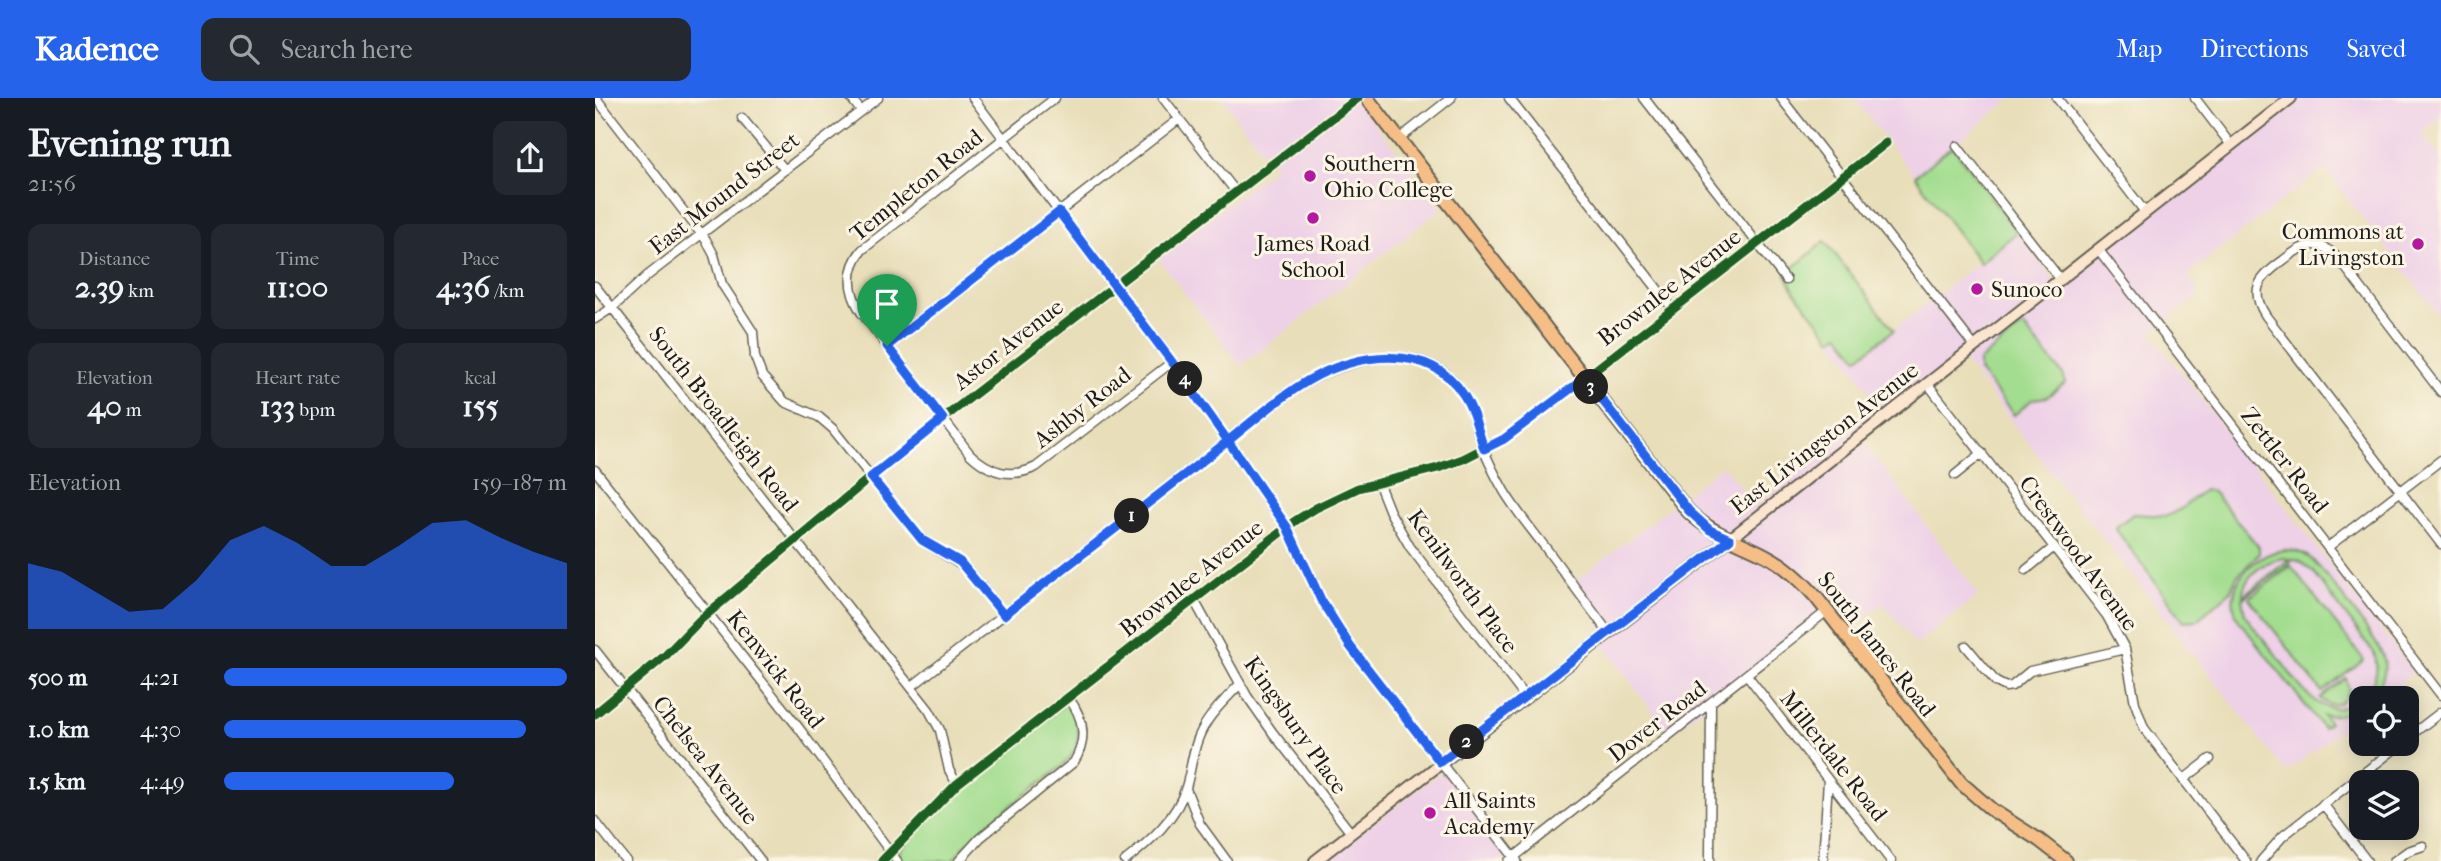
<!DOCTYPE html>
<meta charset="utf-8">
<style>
body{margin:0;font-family:"IM FELL French Canon",serif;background:#242831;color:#f1f3f6;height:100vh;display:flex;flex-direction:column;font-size:26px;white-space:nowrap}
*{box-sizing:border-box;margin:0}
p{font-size:23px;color:#9ea1a6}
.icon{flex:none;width:38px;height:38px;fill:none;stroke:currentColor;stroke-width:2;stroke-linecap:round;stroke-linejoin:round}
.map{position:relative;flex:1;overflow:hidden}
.panel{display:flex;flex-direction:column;background:#171b24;width:595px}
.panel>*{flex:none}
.controls{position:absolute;left:1754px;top:588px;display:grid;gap:14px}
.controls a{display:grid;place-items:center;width:70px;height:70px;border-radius:14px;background:#171b24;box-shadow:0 4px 18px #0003;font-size:35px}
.pin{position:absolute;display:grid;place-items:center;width:60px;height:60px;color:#fff;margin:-72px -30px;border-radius:50% 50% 50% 0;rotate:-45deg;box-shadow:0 0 7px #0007}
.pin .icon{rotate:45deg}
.km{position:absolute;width:35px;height:35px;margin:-18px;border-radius:50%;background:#222;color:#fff;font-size:19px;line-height:35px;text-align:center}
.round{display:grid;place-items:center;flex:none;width:74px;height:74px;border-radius:14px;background:#242831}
.overview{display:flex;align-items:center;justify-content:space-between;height:119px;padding:0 28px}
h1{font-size:38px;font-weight:800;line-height:52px}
.figures{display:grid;grid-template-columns:repeat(3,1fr);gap:10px;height:119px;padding:7px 28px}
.figures div{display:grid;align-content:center;border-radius:14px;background:#242831;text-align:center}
.figures b{font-size:30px;font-weight:800}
.figures small{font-size:19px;font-weight:400}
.figures p{font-size:19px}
.chart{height:196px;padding:14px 28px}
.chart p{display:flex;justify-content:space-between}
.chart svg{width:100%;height:126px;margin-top:7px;fill:#2563eb;opacity:.7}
ul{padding:0 28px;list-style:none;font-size:23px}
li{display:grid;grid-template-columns:112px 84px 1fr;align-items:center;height:52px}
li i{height:18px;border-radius:9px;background:#2563eb}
header{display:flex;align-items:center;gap:42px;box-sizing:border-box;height:98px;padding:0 35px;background:#2563eb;color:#fff}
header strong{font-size:33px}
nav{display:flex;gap:38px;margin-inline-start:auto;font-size:24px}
.search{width:490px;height:63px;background:#242831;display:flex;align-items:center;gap:18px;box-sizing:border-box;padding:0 24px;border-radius:14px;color:#9ea1a6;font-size:26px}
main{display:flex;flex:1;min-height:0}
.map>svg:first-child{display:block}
.built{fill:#eed0e7}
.green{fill:#a3dd8f;stroke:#607c56;stroke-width:2;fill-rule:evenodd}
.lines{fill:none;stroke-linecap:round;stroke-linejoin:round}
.minor-casing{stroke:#636053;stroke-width:11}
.secondary-casing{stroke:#636053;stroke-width:14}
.primary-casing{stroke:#636053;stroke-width:16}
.minor{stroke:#fff;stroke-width:8}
.secondary{stroke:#fbe5cf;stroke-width:10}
.primary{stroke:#f6be87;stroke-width:12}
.cycleway-casing{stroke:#fcf5e5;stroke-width:13}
.cycleway{stroke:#1b5e20;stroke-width:9}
.route-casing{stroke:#fff;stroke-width:14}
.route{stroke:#2563eb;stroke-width:9}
.poi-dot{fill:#b5179e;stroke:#fcf5e5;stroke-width:2.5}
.labels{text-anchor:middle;stroke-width:6;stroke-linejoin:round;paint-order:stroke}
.poi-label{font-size:23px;fill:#1c1c1c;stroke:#fcf5e5;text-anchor:start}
.street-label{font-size:23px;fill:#1c1c1c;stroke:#fcf5e5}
</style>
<header>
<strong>Kadence</strong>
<div class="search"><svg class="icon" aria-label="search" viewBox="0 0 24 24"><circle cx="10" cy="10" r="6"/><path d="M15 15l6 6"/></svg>Search here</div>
<nav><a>Map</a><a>Directions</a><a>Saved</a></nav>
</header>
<main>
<section class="panel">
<div class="overview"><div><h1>Evening run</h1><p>21:56</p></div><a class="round"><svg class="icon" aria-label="share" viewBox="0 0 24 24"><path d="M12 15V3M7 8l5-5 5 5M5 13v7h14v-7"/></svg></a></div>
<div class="figures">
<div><p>Distance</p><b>2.39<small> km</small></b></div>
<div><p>Time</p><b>11:00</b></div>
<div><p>Pace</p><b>4:36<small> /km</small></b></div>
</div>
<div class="figures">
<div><p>Elevation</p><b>40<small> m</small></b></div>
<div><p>Heart rate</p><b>133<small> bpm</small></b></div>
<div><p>kcal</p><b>155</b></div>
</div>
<div class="chart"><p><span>Elevation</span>159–187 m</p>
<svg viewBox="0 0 160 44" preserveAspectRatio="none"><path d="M0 44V21L10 24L20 31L30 38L40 37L50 27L60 13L70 8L80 14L90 22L100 22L110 15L120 7L130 6L140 12L150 17L160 21V44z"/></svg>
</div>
<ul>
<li><b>500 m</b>4:21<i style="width:100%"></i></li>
<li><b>1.0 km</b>4:30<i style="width:88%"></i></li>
<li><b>1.5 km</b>4:49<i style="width:67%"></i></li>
</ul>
</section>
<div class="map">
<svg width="1846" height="763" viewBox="0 0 1846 763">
<rect width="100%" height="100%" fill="#fcf5e5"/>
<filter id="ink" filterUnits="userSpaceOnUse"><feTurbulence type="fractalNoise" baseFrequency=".0143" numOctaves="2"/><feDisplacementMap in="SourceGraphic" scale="14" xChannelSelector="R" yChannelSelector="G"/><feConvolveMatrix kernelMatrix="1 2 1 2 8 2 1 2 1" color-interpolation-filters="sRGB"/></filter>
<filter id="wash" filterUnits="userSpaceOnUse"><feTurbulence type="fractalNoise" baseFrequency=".00686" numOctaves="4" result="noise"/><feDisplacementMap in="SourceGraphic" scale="28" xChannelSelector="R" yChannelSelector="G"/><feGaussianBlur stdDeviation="1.57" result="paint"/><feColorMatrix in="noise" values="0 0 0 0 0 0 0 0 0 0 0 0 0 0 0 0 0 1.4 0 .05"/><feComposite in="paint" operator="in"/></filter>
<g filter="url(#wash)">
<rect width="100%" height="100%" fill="#e8deb9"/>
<!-- built -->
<path class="built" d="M 627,0 L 771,0 L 765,5 L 766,8 L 847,110 L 646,268 L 563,160 L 680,70 Z
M 1258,0 L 1417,0 L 1320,78 Z
M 1693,0 L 1846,0 L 1846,20 L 1826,35 L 1846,61 L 1846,220 L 1729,70 L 1592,177 L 1606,196 L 1555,235 L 1819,574 L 1786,600 L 1766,600 L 1766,616 L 1691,674 L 1366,259 L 1264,338 L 1384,497 L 1321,547 L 1288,505 L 1250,536 L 1231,512 L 1075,636 L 1003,540 L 1012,533 L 977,486 L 1127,368 L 1162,408 L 1284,307 L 1237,241 L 1244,236 L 1263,260 L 1422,134 L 1466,191 L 1500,165 L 1495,157 Z
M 848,675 L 910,755 L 910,759 L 905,763 L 730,763 L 843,676 Z"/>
<!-- green -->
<path class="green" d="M 1357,48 L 1422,134 L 1385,165 L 1320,78 Z
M 1230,143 L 1299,232 L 1263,260 L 1244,236 L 1237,241 L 1199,193 L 1191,176 Z
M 1428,228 L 1469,278 L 1470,285 L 1452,299 L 1438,301 L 1419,317 L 1384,273 L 1384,263 Z
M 1609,392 L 1617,393 L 1664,449 L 1664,456 L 1642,478 L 1635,494 L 1602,522 L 1589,523 L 1520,430 L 1538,416 L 1572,418 L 1586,411 Z
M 1690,452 C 1699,452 1708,454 1715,460 C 1727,470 1787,548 1789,561 C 1792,577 1785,589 1775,600 L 1766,600 L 1766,608 C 1754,616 1742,619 1728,617 L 1734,625 L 1728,630 L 1645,524 C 1624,492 1657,455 1690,452 ZM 1688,460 L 1704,463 L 1718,474 L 1779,555 C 1784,570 1782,583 1770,595 C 1731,635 1705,588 1683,559 C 1672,545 1659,531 1650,516 L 1647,501 L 1696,465 L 1693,462 L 1648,498 C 1648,478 1669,463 1688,460 Z
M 1696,468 L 1769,562 L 1727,594 L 1654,500 Z
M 1751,580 L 1754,592 L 1749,602 C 1740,609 1732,608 1725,600 Z
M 469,607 L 473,607 C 484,622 487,642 476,658 C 468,670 454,678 443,687 C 413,711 380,732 357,763 L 307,763 L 304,759 L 305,752 L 337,716 L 374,681 Z"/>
</g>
<g filter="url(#ink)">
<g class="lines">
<!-- minor casing -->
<g class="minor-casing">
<path id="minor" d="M 1,0 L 111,142 L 119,157 L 127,186 L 158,234 L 160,259 L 167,278 L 190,304 L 224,319 L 238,331 L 319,433 L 333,446 L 371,470 L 409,517
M 256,0 L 266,13
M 378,0 L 577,264 L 633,343 L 692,429 L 726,502 L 755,548 L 922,763
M 460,0 L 267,152 C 251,172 253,193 266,214 L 375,356 C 395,375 416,381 441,369 L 577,264
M 568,0 L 641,94
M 914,0 L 1078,211
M 1049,0 L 1191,182
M 1186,0 L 1379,248
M 1462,0 L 1550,114
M 1600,0 L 1636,47
M 147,20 L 190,72
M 804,41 L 856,0
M 1362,48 L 1465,181
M 1503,151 L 1846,597
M 0,188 L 334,612 L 345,632 L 354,672 L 362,686
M 0,221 L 17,210 L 52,178 L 283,0
M 291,248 L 584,21
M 1332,285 L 1512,518 L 1530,551 L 1540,605 L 1549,630 L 1651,763
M 1846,294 L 1743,160 C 1721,137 1707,148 1686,164 C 1664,180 1654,192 1671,218 L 1846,446
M 0,372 L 203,629 L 302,763
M 1360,377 L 1387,355
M 783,384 L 795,414 L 815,449 L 930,599
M 1733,449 L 1846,362
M 1431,472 L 1459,449
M 599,502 L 652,598 L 678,635 L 756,735
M 1371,548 L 1401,584 L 1411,589 L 1417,588 L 1435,573 L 1530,551
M 0,552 L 166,763
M 1152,577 L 1296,763
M 316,589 L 696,293 C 747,261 834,234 871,300 C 879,315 882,334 888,350 C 894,365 901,379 909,393 C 921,413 936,431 950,449 C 971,477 992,506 1013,534
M 0,616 L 71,557 L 105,522 L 315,346 L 763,0
M 1811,641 L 1846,614
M 1588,682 L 1615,661
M 591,691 L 605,726 L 632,763
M 1728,706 L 1772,763
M 0,723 L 31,763
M 287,763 L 362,686 L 700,423 L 721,410 L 763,390 L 843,370 L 868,361 L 909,340 L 990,280 L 1291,45
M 364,763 L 385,740 L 479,664 C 493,641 489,620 473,599
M 530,763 C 554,744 582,720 591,689 C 597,670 597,650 607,632 C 616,614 632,600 645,586
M 914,763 L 1232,513
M 1115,763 L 1116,605
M 1228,763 L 1233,682
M 1666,763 L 1688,738 L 1806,646
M 1799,763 L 1813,753 L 1828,748"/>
</g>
<!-- secondary casing -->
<g class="secondary-casing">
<path id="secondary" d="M 720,763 L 1098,470 L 1696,0"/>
</g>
<!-- primary casing -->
<g class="primary-casing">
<path id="primary" d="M 772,0 L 1093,413 C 1115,435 1143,443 1170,457 C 1190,467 1206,482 1221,499 L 1366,685 L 1397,712 L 1444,742 L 1471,763"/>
</g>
<!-- minor -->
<use href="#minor" class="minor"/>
<!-- secondary -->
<use href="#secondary" class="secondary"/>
<!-- primary -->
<use href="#primary" class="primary"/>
<!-- cycleway casing -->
<g class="cycleway-casing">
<path id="cycleway" d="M 0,616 L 71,557 L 105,522 L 315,346 L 763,0
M 287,763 L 362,686 L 700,423 L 721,410 L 763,390 L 843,370 L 868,361 L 909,340 L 990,280 L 1291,45"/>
</g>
<!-- cycleway -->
<use href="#cycleway" class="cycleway"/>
</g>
</g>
<g class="lines" filter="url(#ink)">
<!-- route casing -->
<g class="route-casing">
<path id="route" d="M 292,248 L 348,321 L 276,379 L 327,442 L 365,464 L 409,517 L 633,343 L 692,429 L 726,502 L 755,548 L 845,664 L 1135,441 L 1115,432 L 1094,413 L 990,280 L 909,341 L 889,351 C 883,333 879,312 868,296 C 834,244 761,255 714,282 C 685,299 659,322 633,343 L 577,264 L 464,114 L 292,248"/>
</g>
<!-- route -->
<use href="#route" class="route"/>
</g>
<!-- markers -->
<g class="poi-dot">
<circle cx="715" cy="78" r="7"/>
<circle cx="718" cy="120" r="7"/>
<circle cx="1823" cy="146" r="7"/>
<circle cx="1382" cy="191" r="7"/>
<circle cx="835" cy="715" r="7"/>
</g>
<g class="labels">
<!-- poi labels -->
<g class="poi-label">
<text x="729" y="73">Southern<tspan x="729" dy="26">Ohio College</tspan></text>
<text x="1809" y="141" text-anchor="end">Commons at<tspan x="1809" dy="26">Livingston</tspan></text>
<text x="718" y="153" text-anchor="middle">James Road<tspan x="718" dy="26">School</tspan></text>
<text x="1396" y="199">Sunoco</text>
<text x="849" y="710">All Saints<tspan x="849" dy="26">Academy</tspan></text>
</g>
<!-- street labels -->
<g class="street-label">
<text transform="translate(321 87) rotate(-39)" y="8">Templeton Road</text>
<text transform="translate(129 95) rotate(-38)" y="8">East Mound Street</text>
<text transform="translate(1074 189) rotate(-38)" y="8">Brownlee Avenue</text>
<text transform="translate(413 246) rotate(-38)" y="8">Astor Avenue</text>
<text transform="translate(487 309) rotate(-38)" y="8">Ashby Road</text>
<text transform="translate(129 321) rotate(52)" y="8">South Broadleigh Road</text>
<text transform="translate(1229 340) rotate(-38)" y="8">East Livingston Avenue</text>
<text transform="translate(1690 362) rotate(52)" y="8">Zettler Road</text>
<text transform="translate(1484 455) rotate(54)" y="8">Crestwood Avenue</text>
<text transform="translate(596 480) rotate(-38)" y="8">Brownlee Avenue</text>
<text transform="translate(868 483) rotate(54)" y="8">Kenilworth Place</text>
<text transform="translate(1282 546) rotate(52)" y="8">South James Road</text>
<text transform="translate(181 571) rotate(52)" y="8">Kenwick Road</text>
<text transform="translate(1062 623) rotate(-38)" y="8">Dover Road</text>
<text transform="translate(701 627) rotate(55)" y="8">Kingsbury Place</text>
<text transform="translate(1239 658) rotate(52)" y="8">Millerdale Road</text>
<text transform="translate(111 662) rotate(52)" y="8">Chelsea Avenue</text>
</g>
</g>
</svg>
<div class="controls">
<a><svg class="icon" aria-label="locate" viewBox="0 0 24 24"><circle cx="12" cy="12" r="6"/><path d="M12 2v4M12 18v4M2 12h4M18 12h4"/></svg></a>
<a><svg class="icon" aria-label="layers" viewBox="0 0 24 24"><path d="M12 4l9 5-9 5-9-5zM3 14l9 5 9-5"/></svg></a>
</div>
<div class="pin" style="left:292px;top:248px;background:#1e9e55"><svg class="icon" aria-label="arrive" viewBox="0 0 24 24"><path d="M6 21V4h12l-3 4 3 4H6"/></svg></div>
<b class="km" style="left:537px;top:418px">1</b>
<b class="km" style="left:872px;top:644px">2</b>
<b class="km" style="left:996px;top:289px">3</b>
<b class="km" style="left:590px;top:281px">4</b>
</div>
</main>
